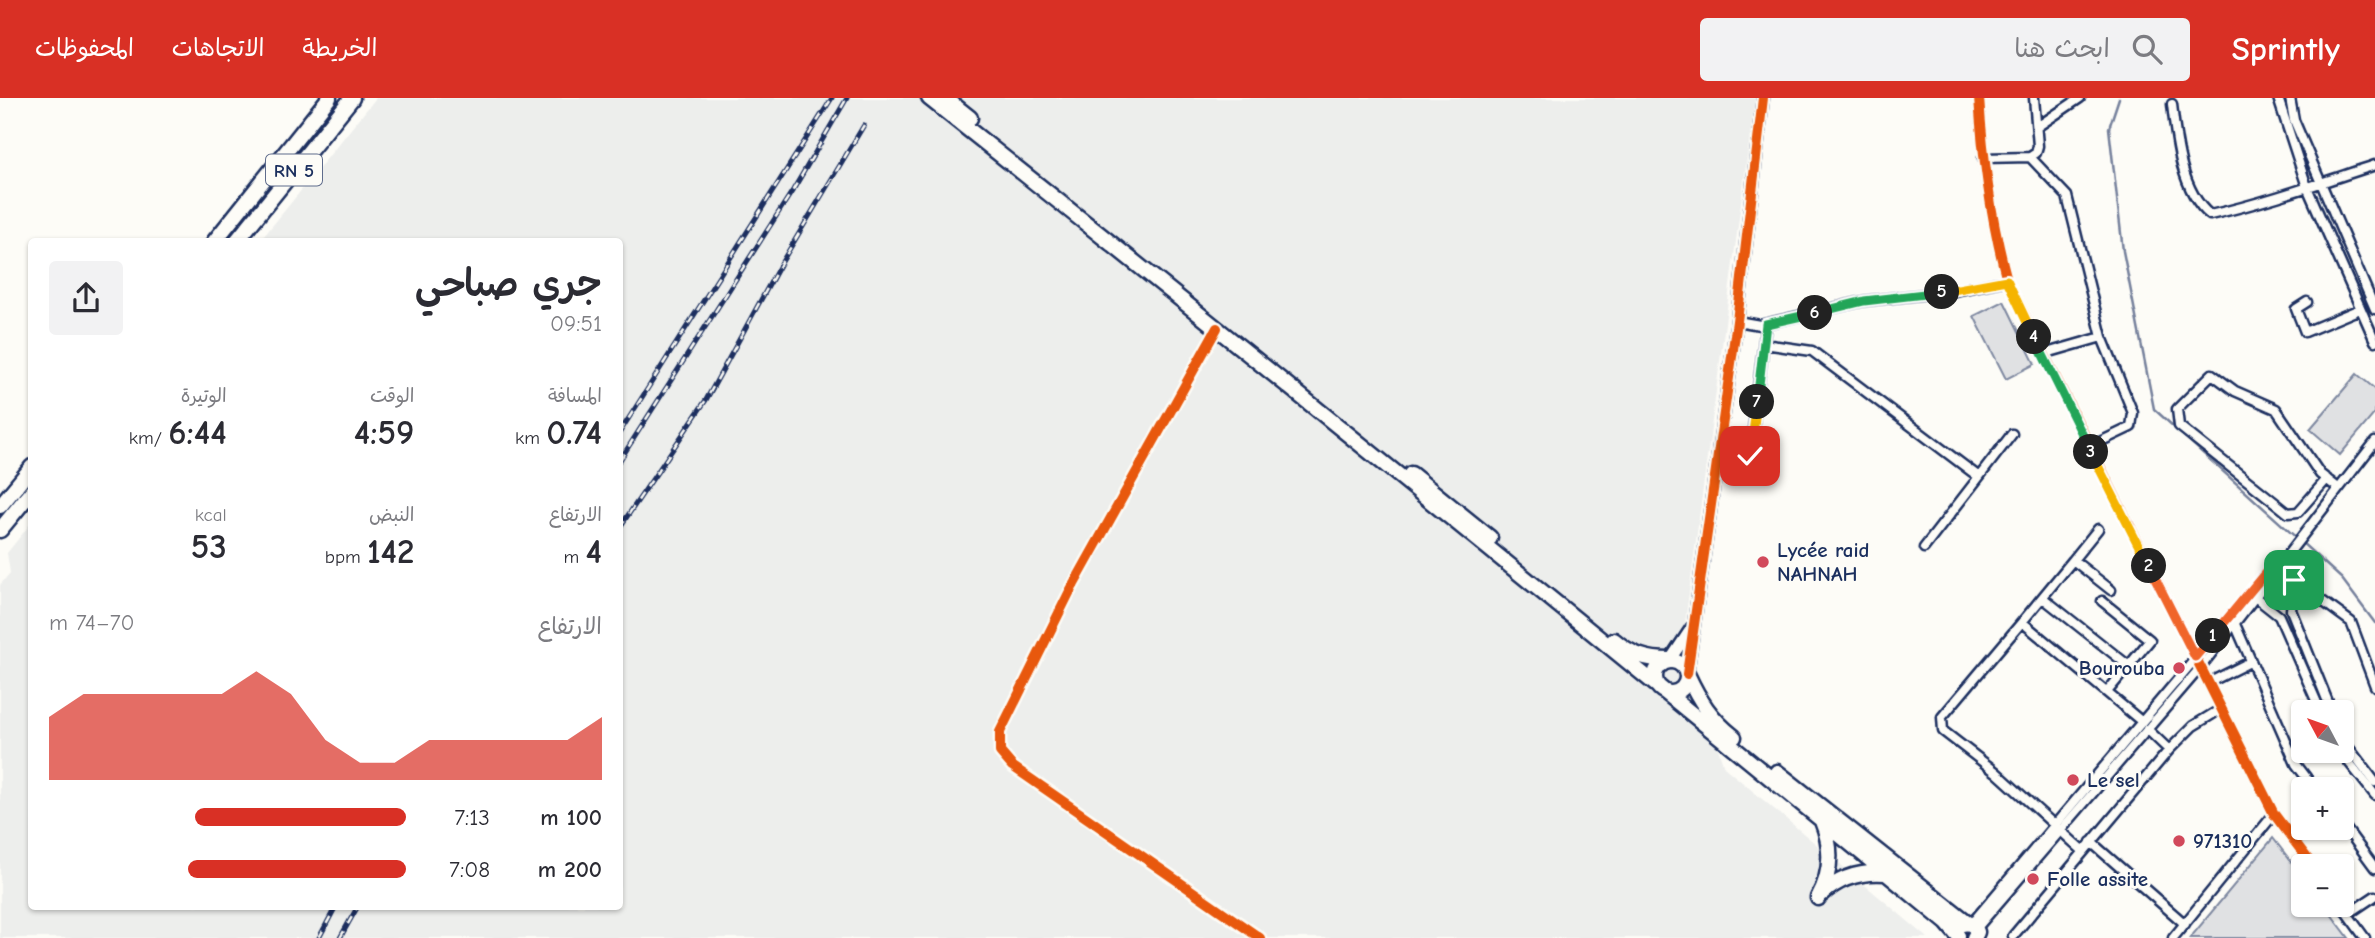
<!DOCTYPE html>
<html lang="ar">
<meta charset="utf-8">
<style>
body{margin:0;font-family:"Comic Neue","Playpen Sans Arabic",sans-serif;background:#f2f2f3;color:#2b2b33;direction:rtl;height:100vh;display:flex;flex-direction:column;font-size:26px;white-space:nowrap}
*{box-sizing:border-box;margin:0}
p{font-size:23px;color:#7c7c81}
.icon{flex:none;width:38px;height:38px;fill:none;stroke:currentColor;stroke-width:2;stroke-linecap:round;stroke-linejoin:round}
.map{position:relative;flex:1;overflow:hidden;direction:ltr}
.details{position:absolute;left:28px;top:140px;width:595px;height:672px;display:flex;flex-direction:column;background:#fff;border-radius:7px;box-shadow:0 2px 5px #0004;direction:rtl}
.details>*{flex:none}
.needle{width:46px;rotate:311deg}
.buttons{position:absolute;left:2291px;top:602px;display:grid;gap:14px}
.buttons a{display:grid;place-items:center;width:63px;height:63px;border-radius:7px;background:#fff;box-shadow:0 2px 5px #0004;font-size:35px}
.pin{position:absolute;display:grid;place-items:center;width:60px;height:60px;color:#fff;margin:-30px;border-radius:14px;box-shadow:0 4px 10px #0006}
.km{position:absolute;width:35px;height:35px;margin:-18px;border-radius:50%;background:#222;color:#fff;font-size:19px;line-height:35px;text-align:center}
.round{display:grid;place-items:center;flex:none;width:74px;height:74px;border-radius:7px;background:#f2f2f3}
.head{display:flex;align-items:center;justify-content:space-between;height:119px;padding:0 21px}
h1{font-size:38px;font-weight:600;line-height:52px}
.figures{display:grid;grid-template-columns:repeat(3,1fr);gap:10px;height:119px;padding:7px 21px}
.figures div{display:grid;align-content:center}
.figures b{font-size:35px;font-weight:600}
.figures small{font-size:19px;font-weight:400}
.figures p{font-size:19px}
.chart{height:196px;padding:14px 21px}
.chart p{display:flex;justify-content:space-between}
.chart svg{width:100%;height:126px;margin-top:7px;fill:#d93025;opacity:.7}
ul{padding:0 21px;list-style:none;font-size:23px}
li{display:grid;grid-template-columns:112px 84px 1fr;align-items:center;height:52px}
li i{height:18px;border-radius:9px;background:#d93025}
header{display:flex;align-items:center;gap:42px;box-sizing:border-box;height:98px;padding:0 35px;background:#d93025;color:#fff}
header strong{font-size:33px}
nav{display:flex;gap:38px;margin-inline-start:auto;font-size:24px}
.search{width:490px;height:63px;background:#f2f2f3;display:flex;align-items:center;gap:18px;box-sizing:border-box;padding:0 24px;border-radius:7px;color:#7c7c81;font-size:26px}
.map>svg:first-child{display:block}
.built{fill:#edeeec}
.green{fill:#e0e1e3;stroke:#7e88a0;stroke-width:2}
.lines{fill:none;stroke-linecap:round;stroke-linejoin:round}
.stream{stroke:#76819c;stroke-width:2.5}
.minor-casing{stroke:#1b2f5e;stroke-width:13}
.tertiary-casing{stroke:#1b2f5e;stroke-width:15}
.trunk-casing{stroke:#1b2f5e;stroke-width:19}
.minor{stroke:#fdfcf7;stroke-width:8}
.tertiary{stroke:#fdfcf7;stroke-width:10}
.trunk{stroke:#fdfcf7;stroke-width:14}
.rail-casing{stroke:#1b2f5e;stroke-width:5}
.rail{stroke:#fdfcf7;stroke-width:2.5;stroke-dasharray:8;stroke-linecap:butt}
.cycleway-casing{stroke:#fdfcf7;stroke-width:15}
.cycleway{stroke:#e8590c;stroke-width:10}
.split-1-casing{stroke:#fff;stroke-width:14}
.split-2-casing{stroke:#fff;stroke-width:14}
.split-3-casing{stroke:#fff;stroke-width:14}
.split-4-casing{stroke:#fff;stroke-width:14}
.split-5-casing{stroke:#fff;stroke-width:14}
.split-6-casing{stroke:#fff;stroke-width:14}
.split-7-casing{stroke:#fff;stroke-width:14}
.split-8-casing{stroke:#fff;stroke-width:14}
.split-1{stroke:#f0652b;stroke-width:9}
.split-2{stroke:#f0652b;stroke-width:9}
.split-3{stroke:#f5b400;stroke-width:9}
.split-4{stroke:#22a559;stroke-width:9}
.split-5{stroke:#f5b400;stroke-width:9}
.split-6{stroke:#22a559;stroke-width:9}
.split-7{stroke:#22a559;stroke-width:9}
.split-8{stroke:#f5b400;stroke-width:9}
.poi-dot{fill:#d1495b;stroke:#fdfcf7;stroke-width:2.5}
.labels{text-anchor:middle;stroke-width:6;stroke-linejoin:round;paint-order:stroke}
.shield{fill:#fdfcf7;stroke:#5f6c8c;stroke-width:2}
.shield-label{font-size:19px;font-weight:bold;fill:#1b2f5e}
.poi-label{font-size:21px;font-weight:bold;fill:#1b2f5e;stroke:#fdfcf7;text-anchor:start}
</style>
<header>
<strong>Sprintly</strong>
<div class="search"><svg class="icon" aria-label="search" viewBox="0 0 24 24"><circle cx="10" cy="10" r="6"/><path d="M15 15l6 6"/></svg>ابحث هنا</div>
<nav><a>الخريطة</a><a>الاتجاهات</a><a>المحفوظات</a></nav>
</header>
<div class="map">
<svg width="2375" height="840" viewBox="0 0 2375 840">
<rect width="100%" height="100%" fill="#fdfcf7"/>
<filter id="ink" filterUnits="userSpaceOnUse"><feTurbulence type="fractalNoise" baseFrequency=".0143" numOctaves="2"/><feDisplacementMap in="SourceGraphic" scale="14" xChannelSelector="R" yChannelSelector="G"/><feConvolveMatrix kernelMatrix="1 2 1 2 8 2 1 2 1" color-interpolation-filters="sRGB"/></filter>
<g filter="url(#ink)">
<!-- built -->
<path class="built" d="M 376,0 L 1755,0 L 1683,540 L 1724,669 L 1928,840 L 0,840 L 0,487 L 10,475 L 7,455 L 31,425 L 32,808 L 620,808 L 620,144 L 260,143 Z"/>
<!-- green -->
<path class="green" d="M 2004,203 L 2035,266 L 2006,281 L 1974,218 Z
M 2357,276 L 2375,291 L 2375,315 L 2340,357 L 2310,331 Z
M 2273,740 L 2303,779 L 2303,807 L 2324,807 L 2349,840 L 2190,840 Z"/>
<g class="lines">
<!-- stream -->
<path class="stream" d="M 2119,0 L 2109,30 L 2123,153 L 2154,311 L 2342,481 L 2375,525"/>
<!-- minor casing -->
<g class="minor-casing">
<path id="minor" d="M 1979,0 C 1983,62 1991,122 2007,182 L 2274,716 L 2313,768
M 2278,0 L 2307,89 L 2375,243
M 2290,0 L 2294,22 L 2375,211
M 2172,6 C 2176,42 2181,93 2210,117 C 2267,104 2320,85 2375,67
M 2037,29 L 2080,0
M 2030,59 L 2067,98 L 2102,239 L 2133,315 L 2131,329 L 2089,349
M 1983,60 L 2030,59 L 2036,55 L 2038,48 L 2034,0
M 2307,204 L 2296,211 L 2305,234 L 2360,211
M 1737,223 L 1760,227 L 1864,203 L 1955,193 L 2007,182
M 1217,230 L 1069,495 L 1000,634 L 1000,654 L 1012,668 L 1260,840
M 1764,246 L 1812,253 L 1979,379 L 1924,450
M 2043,256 L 2102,239
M 1750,358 L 1766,226
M 1979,379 L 2012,336
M 2327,381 L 2298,414 L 2288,415 L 2179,328 L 2177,311 L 2212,276 L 2235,293 L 2276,311 L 2320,376 L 2338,390
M 2073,462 L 2098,431
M 2276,469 L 2351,524 L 2375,588
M 2294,482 L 2291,512 L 2332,614
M 2255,499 L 2279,518 L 2321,614
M 2043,500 L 2129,568
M 2102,503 L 2150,542 L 2107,594
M 2022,524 L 2073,462 L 2111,492
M 2235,526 L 2296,666 L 2315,691
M 2208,585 L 2250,564
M 2147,631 L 2169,652
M 2342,637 L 2345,645 L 2375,684
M 2340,653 L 2375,697
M 2342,725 L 2375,770
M 2091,744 L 2185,826
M 2083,753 L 1996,674 L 1943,633 L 1942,619 L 2022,524 L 2141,623
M 2341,807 L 2365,840
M 2348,816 L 2375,798
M 1971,826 L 2272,470
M 1976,831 L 2200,570 L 2375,344
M 2013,838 L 2169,652 L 2193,628 L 2221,611
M 2173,840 L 2274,716"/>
</g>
<!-- tertiary casing -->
<g class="tertiary-casing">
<path id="tertiary" d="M 1670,562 L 1692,529
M 1687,576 L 1737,223 L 1763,0"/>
</g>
<!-- trunk casing -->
<g class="trunk-casing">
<path id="trunk" d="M 929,0 C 1271,272 1610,548 1947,825 L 1958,838
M 945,0 L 970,20
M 214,144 L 329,0
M 236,144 L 352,0
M 1411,376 L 1490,440
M 0,408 L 32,369
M 0,432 L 32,393
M 1614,542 C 1631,557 1648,562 1670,562
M1655 579a16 16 0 1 1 32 0a16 16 0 1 1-32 0Z
M 1687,576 C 1699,602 1711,621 1734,639
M 1777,674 L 1968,825
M 1822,796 C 1840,779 1861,773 1886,775
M 1818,800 C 1832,775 1833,750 1822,723
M 1962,826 L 1968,825 L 1974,828 L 1977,834 L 1974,840"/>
</g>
<!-- minor -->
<use href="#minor" class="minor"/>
<!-- tertiary -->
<use href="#tertiary" class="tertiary"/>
<!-- trunk -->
<use href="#trunk" class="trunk"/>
<!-- rail casing -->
<g class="rail-casing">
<path id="rail" d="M 620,334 L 832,0
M 620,362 L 793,92 L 847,0
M 620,429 L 706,302 L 780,167 L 864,27
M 319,840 L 336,808
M 340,840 L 358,808"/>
</g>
<!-- rail -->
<use href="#rail" class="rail"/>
<!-- cycleway casing -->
<g class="cycleway-casing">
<path id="cycleway" d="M 1979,0 C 1983,62 1991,122 2007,182 L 2274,716 L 2313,768
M 1217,230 L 1069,495 L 1000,634 L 1000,654 L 1012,668 L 1260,840
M 1687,576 L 1737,223 L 1763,0"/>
</g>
<!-- cycleway -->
<use href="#cycleway" class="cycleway"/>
</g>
</g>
<g class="lines" filter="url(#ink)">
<!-- split-1 casing -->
<g class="split-1-casing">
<path id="split-1" d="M 2213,538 L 2267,473 L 2280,464 L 2276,469 L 2294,482"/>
</g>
<!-- split-2 casing -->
<g class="split-2-casing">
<path id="split-2" d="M 2149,468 L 2195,559 L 2213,538"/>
</g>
<!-- split-3 casing -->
<g class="split-3-casing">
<path id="split-3" d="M 2091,354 L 2149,468"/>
</g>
<!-- split-4 casing -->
<g class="split-4-casing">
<path id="split-4" d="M 2034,239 L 2091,354"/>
</g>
<!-- split-5 casing -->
<g class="split-5-casing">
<path id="split-5" d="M 1942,194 L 2007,182 L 2034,239"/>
</g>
<!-- split-6 casing -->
<g class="split-6-casing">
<path id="split-6" d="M 1815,215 L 1864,203 L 1942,194"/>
</g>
<!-- split-7 casing -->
<g class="split-7-casing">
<path id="split-7" d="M 1757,304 L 1766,226 L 1815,215"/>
</g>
<!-- split-8 casing -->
<g class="split-8-casing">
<path id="split-8" d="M 1750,358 L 1757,304"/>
</g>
<!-- split-1 -->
<use href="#split-1" class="split-1"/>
<!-- split-2 -->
<use href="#split-2" class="split-2"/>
<!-- split-3 -->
<use href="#split-3" class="split-3"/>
<!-- split-4 -->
<use href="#split-4" class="split-4"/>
<!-- split-5 -->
<use href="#split-5" class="split-5"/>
<!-- split-6 -->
<use href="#split-6" class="split-6"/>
<!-- split-7 -->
<use href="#split-7" class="split-7"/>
<!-- split-8 -->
<use href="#split-8" class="split-8"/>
</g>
<!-- markers -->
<g class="poi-dot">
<circle cx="1763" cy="464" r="7"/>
<circle cx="2179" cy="570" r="7"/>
<circle cx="2073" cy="682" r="7"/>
<circle cx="2179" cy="743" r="7"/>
<circle cx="2033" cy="781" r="7"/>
</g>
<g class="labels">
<!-- shield labels -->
<rect class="shield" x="266" y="56.5" width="56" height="31" rx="5"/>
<g class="shield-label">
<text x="294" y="79">RN 5</text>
</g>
<!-- poi labels -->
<g class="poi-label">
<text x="1777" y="459">Lycée raid<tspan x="1777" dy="24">NAHNAH</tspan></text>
<text x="2165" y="577" text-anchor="end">Bourouba</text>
<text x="2087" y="689">Le sel</text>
<text x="2193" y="750">971310</text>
<text x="2047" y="788">Folle assite</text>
</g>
</g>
</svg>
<div class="buttons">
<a><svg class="needle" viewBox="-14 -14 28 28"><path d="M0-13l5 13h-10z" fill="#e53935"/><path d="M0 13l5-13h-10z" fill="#7c7c81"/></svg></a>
<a>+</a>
<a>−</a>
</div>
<div class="pin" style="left:2294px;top:482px;background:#1e9e55"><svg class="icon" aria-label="arrive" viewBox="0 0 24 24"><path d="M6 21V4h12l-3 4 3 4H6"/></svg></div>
<div class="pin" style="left:1750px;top:358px;background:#d93025"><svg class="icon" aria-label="check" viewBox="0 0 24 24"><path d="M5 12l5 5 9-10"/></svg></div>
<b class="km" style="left:2213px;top:538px">1</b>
<b class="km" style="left:2149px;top:468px">2</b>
<b class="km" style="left:2091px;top:354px">3</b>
<b class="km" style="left:2034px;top:239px">4</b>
<b class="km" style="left:1942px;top:194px">5</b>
<b class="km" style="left:1815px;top:215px">6</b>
<b class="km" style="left:1757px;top:304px">7</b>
<section class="details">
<div class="head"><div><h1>جري صباحي</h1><p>09:51</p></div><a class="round"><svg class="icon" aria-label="share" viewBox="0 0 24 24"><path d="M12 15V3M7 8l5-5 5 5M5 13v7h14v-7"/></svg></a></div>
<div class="figures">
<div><p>المسافة</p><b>0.74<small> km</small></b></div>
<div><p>الوقت</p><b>4:59</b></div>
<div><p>الوتيرة</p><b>6:44<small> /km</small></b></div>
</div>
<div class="figures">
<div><p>الارتفاع</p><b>4<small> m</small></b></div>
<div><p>النبض</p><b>142<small> bpm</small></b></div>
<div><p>kcal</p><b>53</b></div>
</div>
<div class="chart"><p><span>الارتفاع</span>70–74 m</p>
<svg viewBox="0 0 160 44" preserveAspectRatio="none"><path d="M0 44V22L10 14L20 14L30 14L40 14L50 14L60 6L70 14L80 30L90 38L100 38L110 30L120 30L130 30L140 30L150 30L160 22V44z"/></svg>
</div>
<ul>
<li><b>100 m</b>7:13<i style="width:59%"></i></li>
<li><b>200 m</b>7:08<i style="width:61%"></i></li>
</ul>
</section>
</div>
